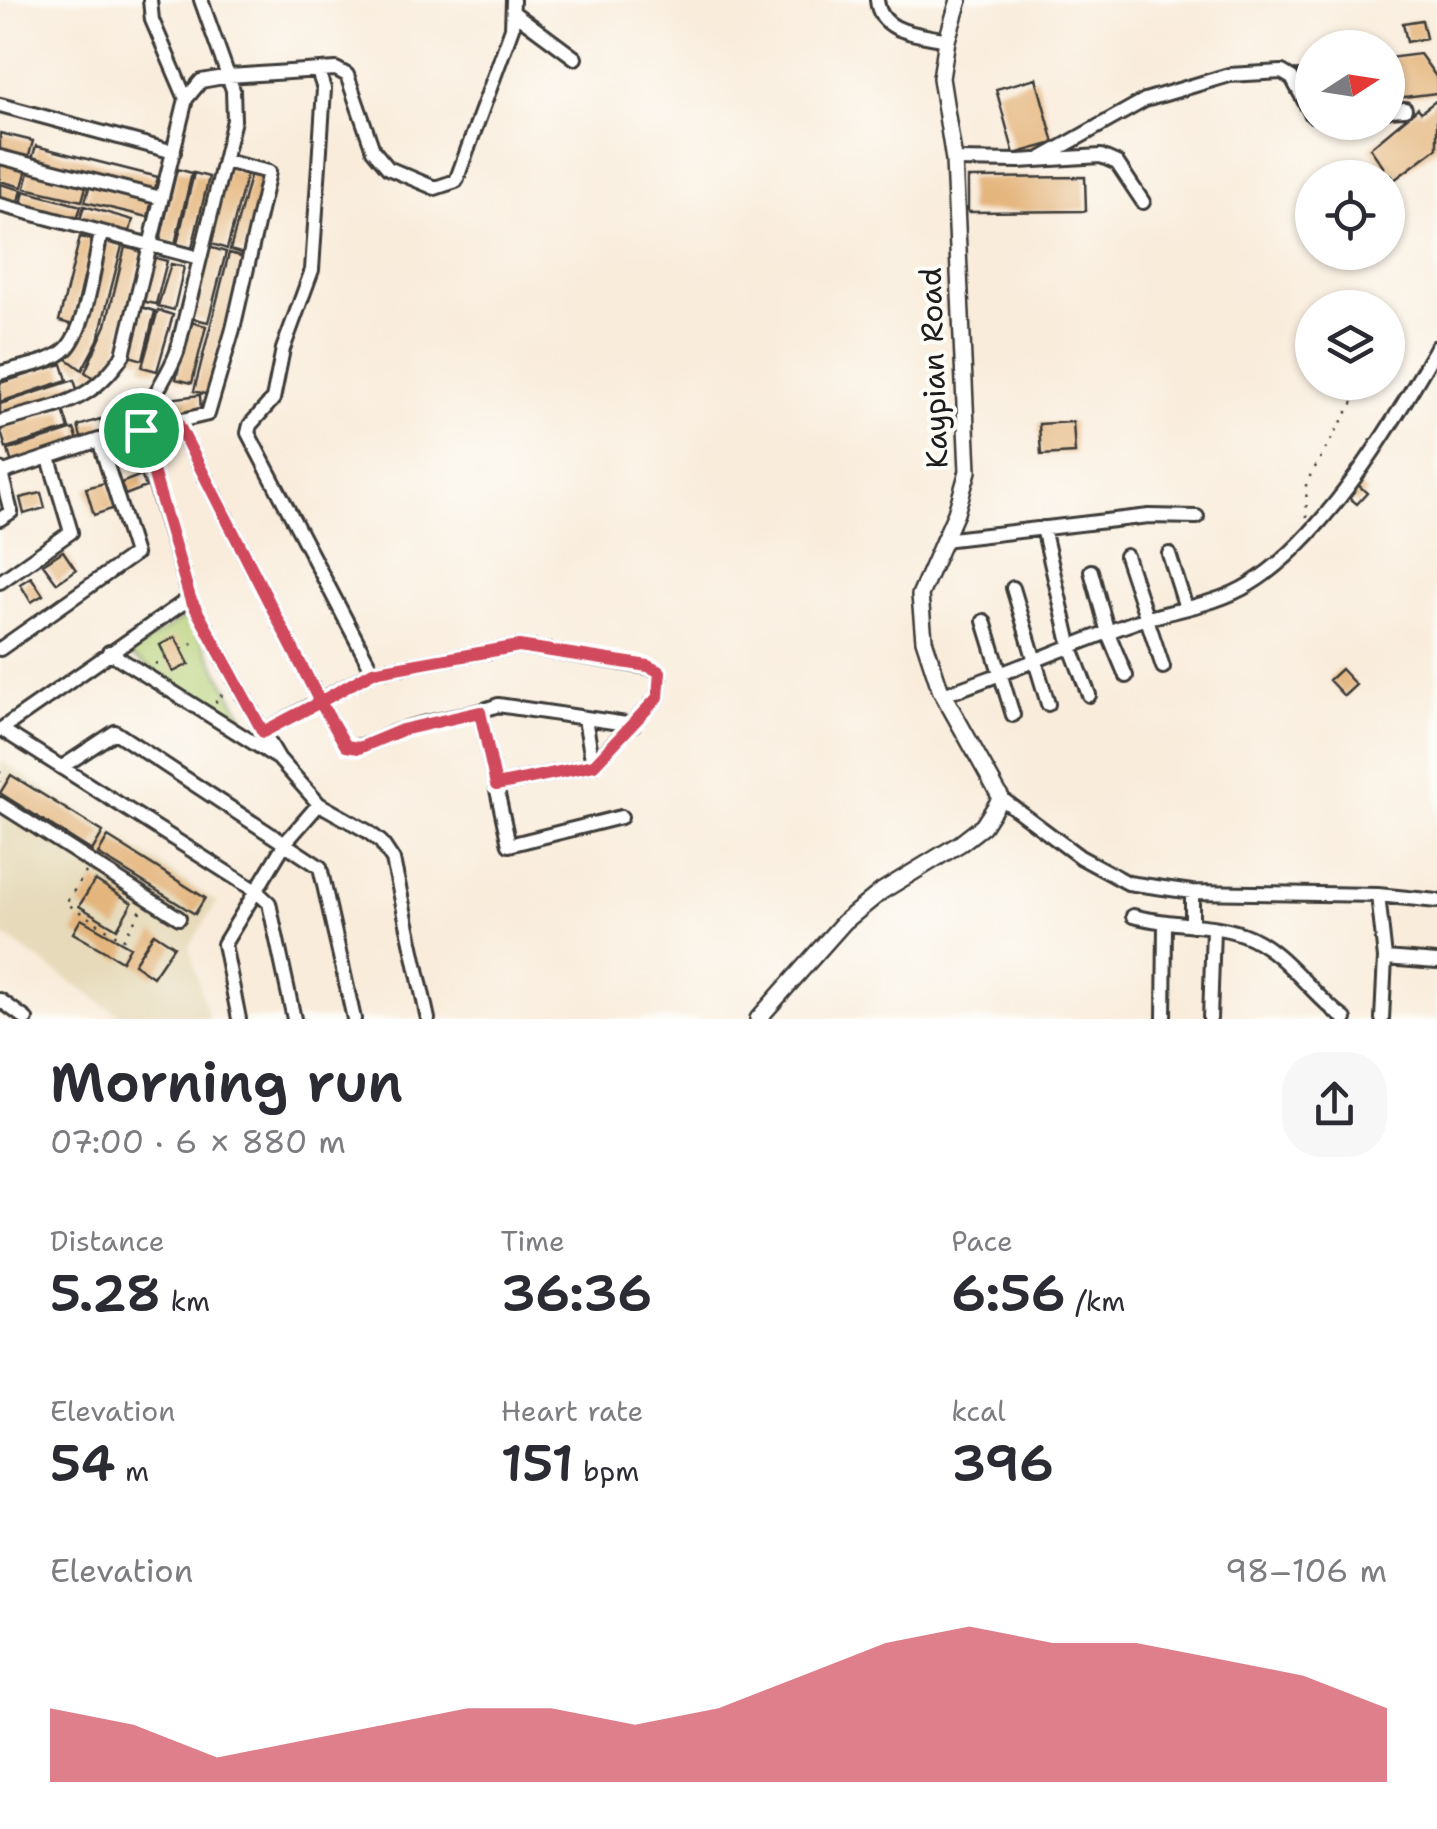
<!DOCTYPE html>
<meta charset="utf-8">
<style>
body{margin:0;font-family:"Shantell Sans",sans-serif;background:#f7f7f7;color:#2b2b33;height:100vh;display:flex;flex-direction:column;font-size:38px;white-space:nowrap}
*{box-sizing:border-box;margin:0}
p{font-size:32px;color:#7c7c81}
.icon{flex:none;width:55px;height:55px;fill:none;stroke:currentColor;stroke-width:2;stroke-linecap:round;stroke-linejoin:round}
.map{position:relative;height:1019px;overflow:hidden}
.panel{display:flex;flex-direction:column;background:#fff;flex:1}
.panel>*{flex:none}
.needle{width:65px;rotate:78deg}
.controls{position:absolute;left:1295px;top:30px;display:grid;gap:20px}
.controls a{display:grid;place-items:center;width:110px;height:110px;border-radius:50%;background:#fff;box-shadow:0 2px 8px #0004;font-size:50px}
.pin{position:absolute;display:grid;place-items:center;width:85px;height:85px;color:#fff;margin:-42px;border:5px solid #fff;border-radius:50%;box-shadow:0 2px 10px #0007}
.round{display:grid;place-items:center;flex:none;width:105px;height:105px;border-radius:40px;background:#f7f7f7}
.head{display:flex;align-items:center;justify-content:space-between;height:170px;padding:0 50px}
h1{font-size:55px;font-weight:600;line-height:75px}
.stats{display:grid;grid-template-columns:repeat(3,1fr);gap:15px;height:170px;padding:10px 50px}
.stats div{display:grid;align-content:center}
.stats b{font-size:50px;font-weight:600}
.stats small{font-size:28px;font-weight:400}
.stats p{font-size:28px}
.chart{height:280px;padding:20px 50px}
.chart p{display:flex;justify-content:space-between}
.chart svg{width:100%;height:180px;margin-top:10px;fill:#d1495b;opacity:.7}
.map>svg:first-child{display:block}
.built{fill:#e6daba}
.green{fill:#b4cf75;stroke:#687648;stroke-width:2.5}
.building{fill:#e4b57d}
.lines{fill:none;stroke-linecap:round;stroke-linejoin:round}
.minor-casing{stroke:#3d3b39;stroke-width:18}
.major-casing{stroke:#3d3b39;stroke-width:20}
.path{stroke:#3d3b39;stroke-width:2.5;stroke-dasharray:2.5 8;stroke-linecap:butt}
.minor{stroke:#fff;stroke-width:12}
.major{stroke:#fff;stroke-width:15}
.route-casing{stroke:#fff;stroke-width:20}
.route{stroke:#d1495b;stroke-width:12}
.labels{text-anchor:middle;stroke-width:8;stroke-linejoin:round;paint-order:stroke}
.street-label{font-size:30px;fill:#1c1c1c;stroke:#fdfcf7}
</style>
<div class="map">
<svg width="1437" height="1019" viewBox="0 0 1437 1019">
<rect width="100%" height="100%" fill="#fdfcf7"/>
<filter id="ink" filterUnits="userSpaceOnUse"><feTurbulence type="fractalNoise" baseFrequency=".01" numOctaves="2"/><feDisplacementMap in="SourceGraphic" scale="20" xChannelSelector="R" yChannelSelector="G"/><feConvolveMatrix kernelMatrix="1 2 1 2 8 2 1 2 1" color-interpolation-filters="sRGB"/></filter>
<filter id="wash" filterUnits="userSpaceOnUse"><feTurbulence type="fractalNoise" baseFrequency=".0048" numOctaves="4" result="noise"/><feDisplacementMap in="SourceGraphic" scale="40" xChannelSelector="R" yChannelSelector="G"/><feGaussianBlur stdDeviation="2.25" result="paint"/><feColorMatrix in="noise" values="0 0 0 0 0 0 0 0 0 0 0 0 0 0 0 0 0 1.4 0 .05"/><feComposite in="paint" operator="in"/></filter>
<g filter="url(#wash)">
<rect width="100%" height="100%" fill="#f9ecdb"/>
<!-- built -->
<path class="built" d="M 0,760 L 217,902 L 189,947 L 209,1019 L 125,1019 L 0,933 Z"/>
<!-- green -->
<path class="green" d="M 188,615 L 251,732 L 128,654 Z"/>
<g id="blocks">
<!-- building -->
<path class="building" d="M 1422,20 L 1426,38 L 1407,42 L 1403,23 Z
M 1420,54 L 1437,78 L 1437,93 L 1388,99 L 1388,58 Z
M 1312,69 L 1312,102 L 1310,102 L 1306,76 L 1296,78 L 1290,71 Z
M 1036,78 L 1054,143 L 1014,154 L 996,89 Z
M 1437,100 L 1437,148 L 1394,180 L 1390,175 L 1387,178 L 1382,170 L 1384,168 L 1370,148 L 1418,108 L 1421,112 Z
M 0,133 L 33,141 L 28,159 L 0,152 Z
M 36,146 L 158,177 L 154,193 L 31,162 Z
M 0,162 L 27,169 L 22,187 L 0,181 Z
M 227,168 L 247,173 L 227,249 L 209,243 Z
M 30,169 L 87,183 L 82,201 L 25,188 Z
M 177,169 L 192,173 L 175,244 L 160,240 Z
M 194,173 L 209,177 L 192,248 L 177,244 Z
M 251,173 L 264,176 L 244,254 L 230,250 Z
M 1085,177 L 1086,211 L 968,212 L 968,178 Z
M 0,184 L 22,190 L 18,204 L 0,199 Z
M 90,184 L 152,200 L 148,217 L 85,202 Z
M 24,191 L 81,206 L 77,219 L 21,205 Z
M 84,206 L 133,220 L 129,234 L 80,220 Z
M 80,237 L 93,240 L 73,325 L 59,321 Z
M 105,242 L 122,246 L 98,340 L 82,370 L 67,359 L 85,329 Z
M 125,247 L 142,252 L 118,350 L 98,381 L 85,372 L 106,325 Z
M 209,247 L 226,252 L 208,322 L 191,318 Z
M 229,253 L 244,257 L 209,395 L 194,391 Z
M 152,257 L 167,261 L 156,304 L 141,301 Z
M 171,264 L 184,267 L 174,310 L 158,306 Z
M 141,307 L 155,311 L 143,360 L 129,356 Z
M 158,310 L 173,315 L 157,371 L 142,367 Z
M 190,322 L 206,326 L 192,383 L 176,379 Z
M 62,364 L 67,380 L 0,402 L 0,383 Z
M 74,380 L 79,395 L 0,421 L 0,404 Z
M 200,395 L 201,413 L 163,417 L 161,400 Z
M 63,410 L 69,429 L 6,448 L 0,429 Z
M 100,419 L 105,433 L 82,441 L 78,426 Z
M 1073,422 L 1075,453 L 1041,455 L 1039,424 Z
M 74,429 L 79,444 L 12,464 L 8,450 Z
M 141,475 L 146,487 L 125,495 L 121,483 Z
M 108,482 L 115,508 L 94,515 L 86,488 Z
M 1355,482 L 1367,493 L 1357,504 L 1345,494 Z
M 41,493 L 45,508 L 24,514 L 20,498 Z
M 63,551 L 76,570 L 57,583 L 43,564 Z
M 31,577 L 43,595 L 31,602 L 20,584 Z
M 175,637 L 189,664 L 173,672 L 160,645 Z
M 1341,669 L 1356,685 L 1344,696 L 1329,680 Z
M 11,775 L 103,832 L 92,851 L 0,793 Z
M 108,837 L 205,898 L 195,914 L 98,854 Z
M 95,880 L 132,903 L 117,929 L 79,906 Z
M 81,919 L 130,947 L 122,961 L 73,933 Z
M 154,933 L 174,946 L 153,977 L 134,964 Z"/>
</g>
</g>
<g filter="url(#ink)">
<use href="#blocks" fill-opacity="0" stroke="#3d3b39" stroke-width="2.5"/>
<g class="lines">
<!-- minor casing -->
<g class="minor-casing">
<path id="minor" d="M 150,0 L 152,20 L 186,99
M 201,0 L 233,90 L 234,120 L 177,352 C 165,385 137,410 144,446 L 190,598 L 263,732 L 279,759 L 319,804 L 367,831 L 381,842 L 393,860 L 428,1019
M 877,0 C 880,34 920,34 947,40
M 513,12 L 575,58
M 0,105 L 174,152
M 1388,110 L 1405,109
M 0,157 L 161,198
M 1042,158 L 1145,100 L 1229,75 L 1282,72 L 1292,78 L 1312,115
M 954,160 L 1019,161 L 1101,156 L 1117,163 L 1143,202
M 0,205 L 199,258
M 0,373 C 19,367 53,363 67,348 C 87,326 94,264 101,234
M 0,422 C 55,405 89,406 123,355 L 186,99 L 201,81 L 229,76 L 336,69 L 347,75 L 373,150 L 388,168 L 435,188 L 456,181 L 512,28 L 513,0
M 177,422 L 320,702 L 346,746 C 365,750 380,738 398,731 C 430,719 466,718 498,705 L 633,725
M 0,469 L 11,512 L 0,519
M 1,473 L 99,440 L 208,414 L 233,329 L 269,172 L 224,161
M 1043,528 L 1071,648 L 1089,695
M 943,540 L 1149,516 L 1197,517
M 1169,554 L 1186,608
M 1126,556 L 1163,667
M 1091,571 L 1108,633 L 1126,676
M 0,582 L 71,532 L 49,458
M 1013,588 L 1048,704
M 984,621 L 1013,715
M 0,649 L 135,554 L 99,440
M 109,652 L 276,757
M 373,672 L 519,646 L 648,667 L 660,672 L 658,697 L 593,765 L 496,785
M 943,695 C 1008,673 1070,645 1135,622 C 1172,610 1217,605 1250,584 C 1325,538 1394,422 1437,347
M 480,712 L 509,845 L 621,817
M 585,719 L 593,765
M 1,729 L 256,891 L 269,903 L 294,1019
M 0,730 L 190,598
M 263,732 L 373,672 L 248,433 L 250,425 L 273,399 L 283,349 L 312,270 L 324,89 L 318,71
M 62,767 L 115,732 L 320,867 L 354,1019
M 1001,798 L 1080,857 L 1128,883 L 1192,892 L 1378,895 L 1437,901
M 0,804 L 179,918
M 1378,895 L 1385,958 L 1382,1019
M 1133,916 C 1170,926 1207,922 1242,934 C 1283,948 1311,995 1345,1019
M 1192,925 L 1192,892
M 1385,958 L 1437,962
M 0,1000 L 26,1019
M 239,1019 L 224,944 L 285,843 L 319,804
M 1164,1019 L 1165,925
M 1210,1019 L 1213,928"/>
</g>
<!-- major casing -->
<g class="major-casing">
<path id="major" d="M 758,1019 L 844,922 L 882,891 L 961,843 L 983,826 L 1001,798 L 940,689 L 924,640 L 920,595 L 956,513 L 968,471 L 954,160 L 941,78 L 947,40 L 959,0"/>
</g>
<!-- path -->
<path class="path" d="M 1307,518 L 1306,483 L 1364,383
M 181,649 L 198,640
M 155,664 L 166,658
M 215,702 L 223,698 L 221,695 L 226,691
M 0,771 L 0,782
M 86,872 L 66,903 L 123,940 L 142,908"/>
<!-- minor -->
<use href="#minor" class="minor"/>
<!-- major -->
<use href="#major" class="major"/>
</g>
</g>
<g class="lines" filter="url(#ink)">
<!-- route casing -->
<g class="route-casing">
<path id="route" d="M 141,430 L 190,598 L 263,732 L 320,702 L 346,746 L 359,748 L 402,730 L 480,712 L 496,785 L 594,765 L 658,697 L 660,672 L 648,666 L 519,646 L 373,672 L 320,702 L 177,422 L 141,430"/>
</g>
<!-- route -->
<use href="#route" class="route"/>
</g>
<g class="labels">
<!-- street labels -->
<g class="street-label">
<text transform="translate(934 368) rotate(-92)" y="10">Kaypian Road</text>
</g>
</g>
</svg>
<div class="controls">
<a><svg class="needle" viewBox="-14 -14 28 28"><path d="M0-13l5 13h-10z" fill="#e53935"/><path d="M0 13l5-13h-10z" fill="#7c7c81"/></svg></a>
<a><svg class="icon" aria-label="locate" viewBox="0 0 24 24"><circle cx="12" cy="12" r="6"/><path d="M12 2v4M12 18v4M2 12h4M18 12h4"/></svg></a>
<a><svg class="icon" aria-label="layers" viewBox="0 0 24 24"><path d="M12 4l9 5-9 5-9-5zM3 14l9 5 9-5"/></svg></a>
</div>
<div class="pin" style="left:141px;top:430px;background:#1e9e55"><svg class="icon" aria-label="arrive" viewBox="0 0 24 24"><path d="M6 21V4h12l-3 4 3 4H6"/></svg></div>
</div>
<section class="panel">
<div class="head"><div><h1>Morning run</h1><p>07:00 · 6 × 880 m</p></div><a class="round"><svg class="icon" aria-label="share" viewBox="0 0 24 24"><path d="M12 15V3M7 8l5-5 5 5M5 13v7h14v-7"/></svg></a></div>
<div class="stats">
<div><p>Distance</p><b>5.28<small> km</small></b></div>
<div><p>Time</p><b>36:36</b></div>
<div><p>Pace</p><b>6:56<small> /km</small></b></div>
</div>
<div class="stats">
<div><p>Elevation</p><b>54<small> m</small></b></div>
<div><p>Heart rate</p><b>151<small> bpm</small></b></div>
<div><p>kcal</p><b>396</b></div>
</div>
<div class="chart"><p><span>Elevation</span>98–106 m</p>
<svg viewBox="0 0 160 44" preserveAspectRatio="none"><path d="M0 44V26L10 30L20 38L30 34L40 30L50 26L60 26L70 30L80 26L90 18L100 10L110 6L120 10L130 10L140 14L150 18L160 26V44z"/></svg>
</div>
</section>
